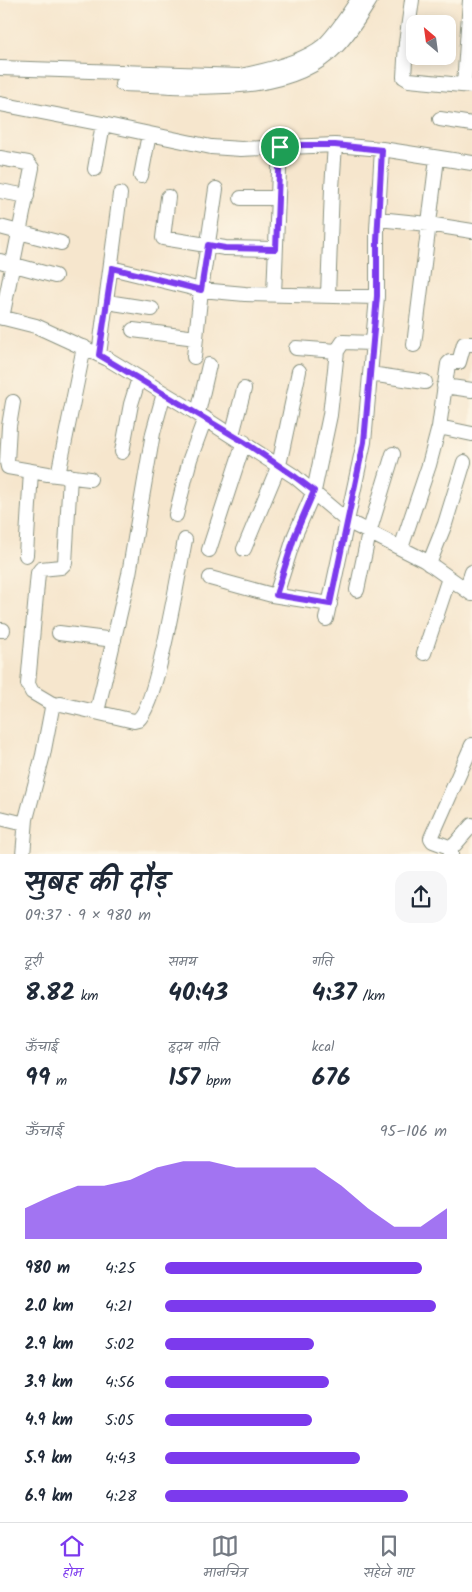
<!DOCTYPE html>
<html lang="hi">
<meta charset="utf-8">
<style>
body{margin:0;font-family:Kalam,"Playpen Sans Deva",sans-serif;background:#f6f6f7;color:#1f2937;height:100vh;display:flex;flex-direction:column;font-size:19px;white-space:nowrap}
*{box-sizing:border-box;margin:0}
p{font-size:16px;color:#747a83}
.icon{flex:none;width:28px;height:28px;fill:none;stroke:currentColor;stroke-width:2;stroke-linecap:round;stroke-linejoin:round}
.map{position:relative;height:854px;overflow:hidden}
.sheet{display:flex;flex-direction:column;background:#fff;flex:1}
.sheet>*{flex:none}
.needle{width:32px;rotate:331deg}
.fabs{position:absolute;left:406px;top:15px;display:grid;gap:10px}
.fabs a{display:grid;place-items:center;width:50px;height:50px;border-radius:10px;background:#fff;box-shadow:0 2px 12px #0003;font-size:25px}
.pin{position:absolute;display:grid;place-items:center;width:42px;height:42px;color:#fff;margin:-21px;border:2px solid #fff;border-radius:50%;box-shadow:0 1px 5px #0007}
.round{display:grid;place-items:center;flex:none;width:52px;height:52px;border-radius:15px;background:#f6f6f7}
.summary{display:flex;align-items:center;justify-content:space-between;height:85px;padding:0 25px}
h1{font-size:28px;font-weight:800;line-height:38px}
.figures{display:grid;grid-template-columns:repeat(3,1fr);gap:8px;height:85px;padding:5px 25px}
.figures div{display:grid;align-content:center}
.figures b{font-size:25px;font-weight:800}
.figures small{font-size:14px;font-weight:400}
.figures p{font-size:14px}
.chart{height:140px;padding:10px 25px}
.chart p{display:flex;justify-content:space-between}
.chart svg{width:100%;height:90px;margin-top:5px;fill:#7c3aed;opacity:.7}
ul{padding:0 25px;list-style:none;font-size:16px}
li{display:grid;grid-template-columns:80px 60px 1fr;align-items:center;height:38px}
li i{height:12px;border-radius:6px;background:#7c3aed}
.tabs{display:flex;justify-content:space-around;align-items:center;height:70px;border-top:1px solid #e0e1e3;background:#fff;font-size:14px;color:#747a83}
.tabs a{display:grid;justify-items:center;gap:2px}
.tabs .current{color:#7c3aed}
.map>svg:first-child{display:block}
.lines{fill:none;stroke-linecap:round;stroke-linejoin:round}
.minor-casing{stroke:#8a9280;stroke-width:16}
.minor{stroke:#fff;stroke-width:14}
.route-casing{stroke:#fff;stroke-width:10}
.route{stroke:#7c3aed;stroke-width:6}
</style>
<div class="map">
<svg width="472" height="855" viewBox="0 0 472 855">
<rect width="100%" height="100%" fill="#fcf5e5"/>
<filter id="ink" filterUnits="userSpaceOnUse"><feTurbulence type="fractalNoise" baseFrequency=".02" numOctaves="2"/><feDisplacementMap in="SourceGraphic" scale="10" xChannelSelector="R" yChannelSelector="G"/><feConvolveMatrix kernelMatrix="1 2 1 2 8 2 1 2 1" color-interpolation-filters="sRGB"/></filter>
<filter id="wash" filterUnits="userSpaceOnUse"><feTurbulence type="fractalNoise" baseFrequency=".0096" numOctaves="4" result="noise"/><feDisplacementMap in="SourceGraphic" scale="20" xChannelSelector="R" yChannelSelector="G"/><feGaussianBlur stdDeviation="1.12" result="paint"/><feColorMatrix in="noise" values="0 0 0 0 0 0 0 0 0 0 0 0 0 0 0 0 0 1.4 0 .05"/><feComposite in="paint" operator="in"/></filter>
<g filter="url(#wash)">
<rect width="100%" height="100%" fill="#f6e6cd"/>
</g>
<g filter="url(#ink)">
<g class="lines">
<!-- minor casing -->
<g class="minor-casing">
<path id="minor" d="M 412,0 L 406,43 L 404,77 L 409,80 L 472,86
M 0,68 L 240,76 C 266,71 302,63 323,46 C 337,33 347,16 358,0
M 122,84 C 189,85 286,100 337,46 C 350,33 360,16 370,0
M 464,85 L 470,0
M 0,104 L 103,124 L 211,147 L 241,149 L 335,145 L 382,149 L 472,163
M 440,119 L 472,124
M 0,158 L 28,163 L 32,168 L 2,318
M 95,169 L 103,124
M 141,176 L 149,134
M 0,191 L 27,196
M 168,197 L 163,238 L 225,248 L 275,249
M 241,198 L 278,198
M 378,219 L 428,224 L 472,231
M 0,227 L 61,243
M 0,261 L 55,276
M 111,268 L 201,290 L 245,294 L 377,297
M 274,294 L 280,147
M 328,295 L 332,188 L 335,145
M 107,302 L 152,309
M 0,317 L 36,326 L 108,359 L 187,407 L 294,476 L 347,521 L 424,560 L 472,594
M 133,330 L 196,338
M 414,345 L 437,158
M 296,348 L 337,351 L 343,342 L 372,343
M 99,355 L 120,194
M 194,357 L 201,290 L 216,189
M 370,374 L 425,382
M 444,386 L 472,390
M 13,402 L 9,426 L 7,462 L 8,467 L 48,474 L 90,479
M 198,413 L 209,365
M 439,427 L 472,434
M 232,435 L 244,389
M 122,452 L 131,404 L 139,378
M 58,475 L 84,347
M 176,515 L 190,459 L 205,418
M 401,548 L 429,465 L 439,427 L 448,364 L 450,362 L 459,362 L 464,344 L 472,344
M 244,549 L 279,465 L 299,371
M 209,550 L 244,442
M 26,555 L 31,471
M 429,564 L 445,524 L 464,462
M 210,578 L 272,595 L 330,604
M 357,590 L 369,533 L 393,454
M 466,590 L 472,572
M 276,595 L 295,535 L 314,491 L 330,415 L 337,351
M 326,619 L 364,442 L 377,297 L 377,229 L 382,149
M 0,630 L 3,630
M 59,633 L 114,640
M 424,653 L 449,578
M 54,705 L 32,692 L 28,684 L 38,573 L 41,569 L 61,567 L 65,563 L 70,476
M 97,712 L 129,574 L 153,433 L 164,393
M 0,818 L 25,824
M 451,849 L 472,825
M 23,855 L 26,819 L 43,755 L 52,708 L 54,705 L 61,704 L 134,721 L 138,720 C 157,706 179,570 185,540
M 451,855 L 451,851 L 449,847 L 433,841 L 431,838 L 472,745"/>
</g>
<!-- minor -->
<use href="#minor" class="minor"/>
</g>
</g>
<g class="lines" filter="url(#ink)">
<!-- route casing -->
<g class="route-casing">
<path id="route" d="M 298,145 L 335,145 L 382,150 L 377,241 L 377,296 L 364,442 L 330,604 L 276,595 L 295,535 L 314,491 L 294,476 L 244,442 L 99,355 L 112,268 L 201,290 L 208,245 L 225,248 L 276,249 L 280,147 Z"/>
</g>
<!-- route -->
<use href="#route" class="route"/>
</g>
</svg>
<div class="fabs">
<a><svg class="needle" viewBox="-14 -14 28 28"><path d="M0-13l5 13h-10z" fill="#e53935"/><path d="M0 13l5-13h-10z" fill="#747a83"/></svg></a>
</div>
<div class="pin" style="left:280px;top:147px;background:#1e9e55"><svg class="icon" aria-label="arrive" viewBox="0 0 24 24"><path d="M6 21V4h12l-3 4 3 4H6"/></svg></div>
</div>
<section class="sheet">
<div class="summary"><div><h1>सुबह की दौड़</h1><p>09:37 · 9 × 980 m</p></div><a class="round"><svg class="icon" aria-label="share" viewBox="0 0 24 24"><path d="M12 15V3M7 8l5-5 5 5M5 13v7h14v-7"/></svg></a></div>
<div class="figures">
<div><p>दूरी</p><b>8.82<small> km</small></b></div>
<div><p>समय</p><b>40:43</b></div>
<div><p>गति</p><b>4:37<small> /km</small></b></div>
</div>
<div class="figures">
<div><p>ऊँचाई</p><b>99<small> m</small></b></div>
<div><p>हृदय गति</p><b>157<small> bpm</small></b></div>
<div><p>kcal</p><b>676</b></div>
</div>
<div class="chart"><p><span>ऊँचाई</span>95–106 m</p>
<svg viewBox="0 0 160 44" preserveAspectRatio="none"><path d="M0 44V29L10 23L20 18L30 18L40 15L50 9L60 6L70 6L80 9L90 9L100 9L110 9L120 18L130 29L140 38L150 38L160 29V44z"/></svg>
</div>
<ul>
<li><b>980 m</b>4:25<i style="width:91%"></i></li>
<li><b>2.0 km</b>4:21<i style="width:96%"></i></li>
<li><b>2.9 km</b>5:02<i style="width:53%"></i></li>
<li><b>3.9 km</b>4:56<i style="width:58%"></i></li>
<li><b>4.9 km</b>5:05<i style="width:52%"></i></li>
<li><b>5.9 km</b>4:43<i style="width:69%"></i></li>
<li><b>6.9 km</b>4:28<i style="width:86%"></i></li>
</ul>
</section>
<nav class="tabs">
<a class="current"><svg class="icon" aria-label="home" viewBox="0 0 24 24"><path d="M3 11l9-7 9 7M6 9v11h12V9"/></svg>होम</a>
<a><svg class="icon" aria-label="map" viewBox="0 0 24 24"><path d="M3 6l6-2 6 2 6-2v14l-6 2-6-2-6 2zM9 4v14M15 6v14"/></svg>मानचित्र</a>
<a><svg class="icon" aria-label="saved" viewBox="0 0 24 24"><path d="M7 4h10v16l-5-4-5 4z"/></svg>सहेजे गए</a>
</nav>
